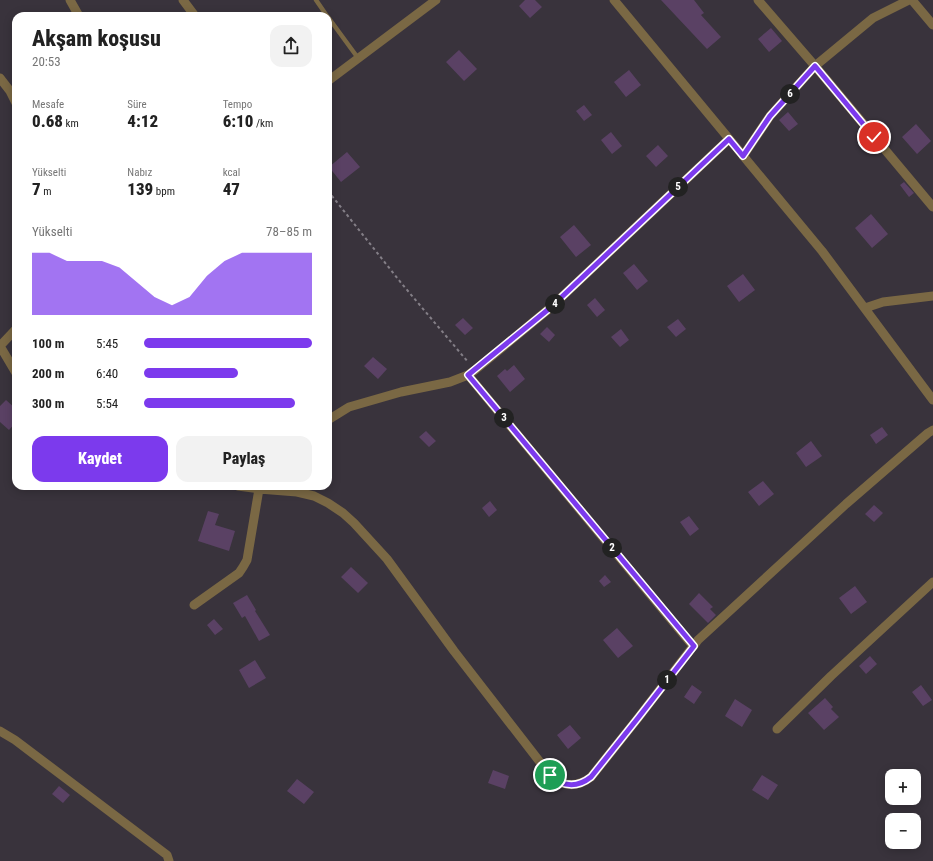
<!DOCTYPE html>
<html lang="tr">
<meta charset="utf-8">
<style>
body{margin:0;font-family:"Roboto Condensed",sans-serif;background:#f2f2f2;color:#222;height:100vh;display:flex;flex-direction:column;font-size:15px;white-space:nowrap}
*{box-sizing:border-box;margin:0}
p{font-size:13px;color:#767676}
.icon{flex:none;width:22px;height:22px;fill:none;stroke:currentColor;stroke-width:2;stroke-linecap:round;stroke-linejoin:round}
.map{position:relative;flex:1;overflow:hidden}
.details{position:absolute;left:12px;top:12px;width:320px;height:478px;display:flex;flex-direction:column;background:#fff;border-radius:12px;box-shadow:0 2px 10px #0003}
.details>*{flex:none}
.fabs{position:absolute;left:885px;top:769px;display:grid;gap:8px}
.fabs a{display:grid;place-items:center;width:36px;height:36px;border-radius:8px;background:#fff;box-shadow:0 2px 10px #0003;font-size:20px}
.pin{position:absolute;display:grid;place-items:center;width:34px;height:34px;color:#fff;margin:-17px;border:2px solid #fff;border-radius:50%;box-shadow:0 1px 4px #0007}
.km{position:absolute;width:20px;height:20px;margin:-10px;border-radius:50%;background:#222;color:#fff;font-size:11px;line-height:20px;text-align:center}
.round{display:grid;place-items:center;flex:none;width:42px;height:42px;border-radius:12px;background:#f2f2f2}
.head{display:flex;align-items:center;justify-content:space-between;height:68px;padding:0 20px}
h1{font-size:22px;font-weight:800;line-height:30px}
.stats{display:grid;grid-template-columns:repeat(3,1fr);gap:6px;height:68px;padding:4px 20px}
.stats div{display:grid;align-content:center}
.stats b{font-size:17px;font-weight:800}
.stats small{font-size:11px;font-weight:400}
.stats p{font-size:11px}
.chart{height:112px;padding:8px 20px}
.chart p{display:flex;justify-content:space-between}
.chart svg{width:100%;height:72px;margin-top:4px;fill:#7c3aed;opacity:.7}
.primary-button{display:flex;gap:8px;margin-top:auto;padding:8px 20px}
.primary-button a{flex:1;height:46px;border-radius:12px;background:#7c3aed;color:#fff;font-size:16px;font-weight:800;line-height:46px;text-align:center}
.primary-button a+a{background:#f2f2f2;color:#222}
ul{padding:0 20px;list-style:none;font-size:13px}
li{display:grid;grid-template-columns:64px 48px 1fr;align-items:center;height:30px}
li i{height:10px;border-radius:5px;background:#7c3aed}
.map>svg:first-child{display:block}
.building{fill:#5a4164}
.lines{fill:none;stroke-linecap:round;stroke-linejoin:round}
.path{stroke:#847f87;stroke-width:2;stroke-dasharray:3 3;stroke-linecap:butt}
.service{stroke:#7a6844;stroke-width:4.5}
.minor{stroke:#7a6844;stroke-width:9}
.route-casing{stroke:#fff;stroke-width:8}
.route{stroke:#7c3aed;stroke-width:5}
</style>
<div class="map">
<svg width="933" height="861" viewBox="0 0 933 861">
<rect width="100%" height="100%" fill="#39333c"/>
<!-- building -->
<path class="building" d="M 525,0 L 535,0 L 542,7 L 530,18 L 519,6 Z
M 661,0 L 694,0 L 704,13 L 701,15 L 721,37 L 707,49 Z
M 771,28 L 782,41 L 769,52 L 758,39 Z
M 459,50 L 477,69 L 464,81 L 446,62 Z
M 629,70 L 641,85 L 626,97 L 614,82 Z
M 584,105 L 592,115 L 584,121 L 576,111 Z
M 788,112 L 798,124 L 789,131 L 779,120 Z
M 916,124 L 931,141 L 917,154 L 902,137 Z
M 611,132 L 622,146 L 612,154 L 601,140 Z
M 658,145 L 668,156 L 656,167 L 646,156 Z
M 347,152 L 360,167 L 341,182 L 329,167 Z
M 904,182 L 914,193 L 909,197 L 900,185 Z
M 871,214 L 888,234 L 872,248 L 855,228 Z
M 574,225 L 591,245 L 576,257 L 560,237 Z
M 634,264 L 648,281 L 637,290 L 623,273 Z
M 743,274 L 755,290 L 739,302 L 727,286 Z
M 595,298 L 605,310 L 597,317 L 587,305 Z
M 463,318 L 473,328 L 465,335 L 455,325 Z
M 678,319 L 686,329 L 676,337 L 667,327 Z
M 547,327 L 555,335 L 549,342 L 540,334 Z
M 621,329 L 629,340 L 620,347 L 611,337 Z
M 373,357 L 387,369 L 378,379 L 364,366 Z
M 514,365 L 525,379 L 510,392 L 497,376 L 505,369 L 507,371 Z
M 6,400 L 16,409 L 16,422 L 9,430 L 0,422 L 0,406 Z
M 882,427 L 888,435 L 876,444 L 870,435 Z
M 426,431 L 436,441 L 429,447 L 419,437 Z
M 811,441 L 822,456 L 806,467 L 796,453 Z
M 763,481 L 774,494 L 759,506 L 748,492 Z
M 490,501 L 497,510 L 489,517 L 482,508 Z
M 874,505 L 883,513 L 874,522 L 865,514 Z
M 208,511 L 219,514 L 215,525 L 235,531 L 229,551 L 198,541 Z
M 689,516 L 699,529 L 690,536 L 680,522 Z
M 351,567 L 368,583 L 358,593 L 341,577 Z
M 605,575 L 611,582 L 604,587 L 599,581 Z
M 855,586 L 867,602 L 851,614 L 839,598 Z
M 699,593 L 713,607 L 710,609 L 716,615 L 708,623 L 689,604 Z
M 247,595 L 256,610 L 255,611 L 270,635 L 259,641 L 245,616 L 242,618 L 233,603 Z
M 214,619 L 223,629 L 215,635 L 207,625 Z
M 617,628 L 633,646 L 618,658 L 603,640 Z
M 870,656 L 877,664 L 866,674 L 859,666 Z
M 255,660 L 266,678 L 249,688 L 239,670 Z
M 692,685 L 702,692 L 694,704 L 684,697 Z
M 921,685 L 932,700 L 923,706 L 912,692 Z
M 825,698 L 833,707 L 831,709 L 839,717 L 824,730 L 808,713 Z
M 735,699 L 752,710 L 742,727 L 725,716 Z
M 570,725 L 581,738 L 568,749 L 557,735 Z
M 493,770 L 509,776 L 505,789 L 488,783 Z
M 762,775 L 778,785 L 768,800 L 752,790 Z
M 297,779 L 314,792 L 304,804 L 287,791 Z
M 59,786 L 70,795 L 63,803 L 52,794 Z"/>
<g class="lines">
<!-- path -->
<path class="path" d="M 328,191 L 402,284 L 468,362"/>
<!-- service -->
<path class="service" d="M 316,0 L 327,16
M 328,17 L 358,58"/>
<!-- minor -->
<path class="minor" d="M 70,0 L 79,16
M 183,0 L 195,16
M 614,0 L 822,251 L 933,400
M 758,0 L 815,66 L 933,207
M 912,0 L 933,25
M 0,78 L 10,91 L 16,103
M 328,81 L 436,0
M 743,156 L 770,116 L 815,66 L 873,18 L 909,0
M 865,308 L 883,302 L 933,296
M 0,346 L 16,373
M 0,346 L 16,329
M 468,375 L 693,646
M 328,420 L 349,407 L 401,392 L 450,382 L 468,375 L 475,370 L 550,308 L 729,139
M 238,486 L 259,489 L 297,492 L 314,496 L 328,503 L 343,513 L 354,523 L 387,559 L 454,651 L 550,775 C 563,787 577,788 591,777 L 638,718 L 698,640 L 846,504 L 928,433 L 933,430
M 194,605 L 239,573 L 243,567 L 247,560 L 259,489
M 777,729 L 831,676 L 933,582
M 0,731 L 15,740 L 167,855 L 169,861"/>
</g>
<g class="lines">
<!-- route casing -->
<g class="route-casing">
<path id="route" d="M 550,775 C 563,787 577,788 591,777 L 638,718 L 694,646 L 468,375 L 550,308 L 729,139 L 743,156 L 770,116 L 815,66 L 874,137"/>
</g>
<!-- route -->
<use href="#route" class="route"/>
</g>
</svg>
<div class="fabs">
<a>+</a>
<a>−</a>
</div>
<div class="pin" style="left:550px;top:775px;background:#1e9e55"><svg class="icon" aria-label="arrive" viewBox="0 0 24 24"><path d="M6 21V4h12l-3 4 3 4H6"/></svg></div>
<div class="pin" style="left:874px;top:137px;background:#d93025"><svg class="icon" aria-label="check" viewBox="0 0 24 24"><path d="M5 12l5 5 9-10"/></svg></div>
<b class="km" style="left:667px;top:680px">1</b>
<b class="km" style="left:612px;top:548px">2</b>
<b class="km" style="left:504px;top:418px">3</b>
<b class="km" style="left:555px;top:304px">4</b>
<b class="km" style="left:678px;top:187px">5</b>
<b class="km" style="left:790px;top:94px">6</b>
<section class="details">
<div class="head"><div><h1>Akşam koşusu</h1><p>20:53</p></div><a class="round"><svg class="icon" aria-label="share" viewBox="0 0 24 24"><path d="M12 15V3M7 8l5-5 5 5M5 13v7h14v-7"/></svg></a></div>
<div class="stats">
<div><p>Mesafe</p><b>0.68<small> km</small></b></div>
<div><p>Süre</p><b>4:12</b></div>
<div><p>Tempo</p><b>6:10<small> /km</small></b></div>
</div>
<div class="stats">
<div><p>Yükselti</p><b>7<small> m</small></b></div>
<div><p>Nabız</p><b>139<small> bpm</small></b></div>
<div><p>kcal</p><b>47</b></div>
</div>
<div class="chart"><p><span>Yükselti</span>78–85 m</p>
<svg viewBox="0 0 160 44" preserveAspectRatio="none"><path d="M0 44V6L10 6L20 11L30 11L40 11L50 15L60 24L70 33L80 38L90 33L100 20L110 11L120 6L130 6L140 6L150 6L160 6V44z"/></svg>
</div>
<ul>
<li><b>100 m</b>5:45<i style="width:100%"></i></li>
<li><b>200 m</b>6:40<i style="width:56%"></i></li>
<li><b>300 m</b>5:54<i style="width:90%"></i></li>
</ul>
<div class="primary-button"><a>Kaydet</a><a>Paylaş</a></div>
</section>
</div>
